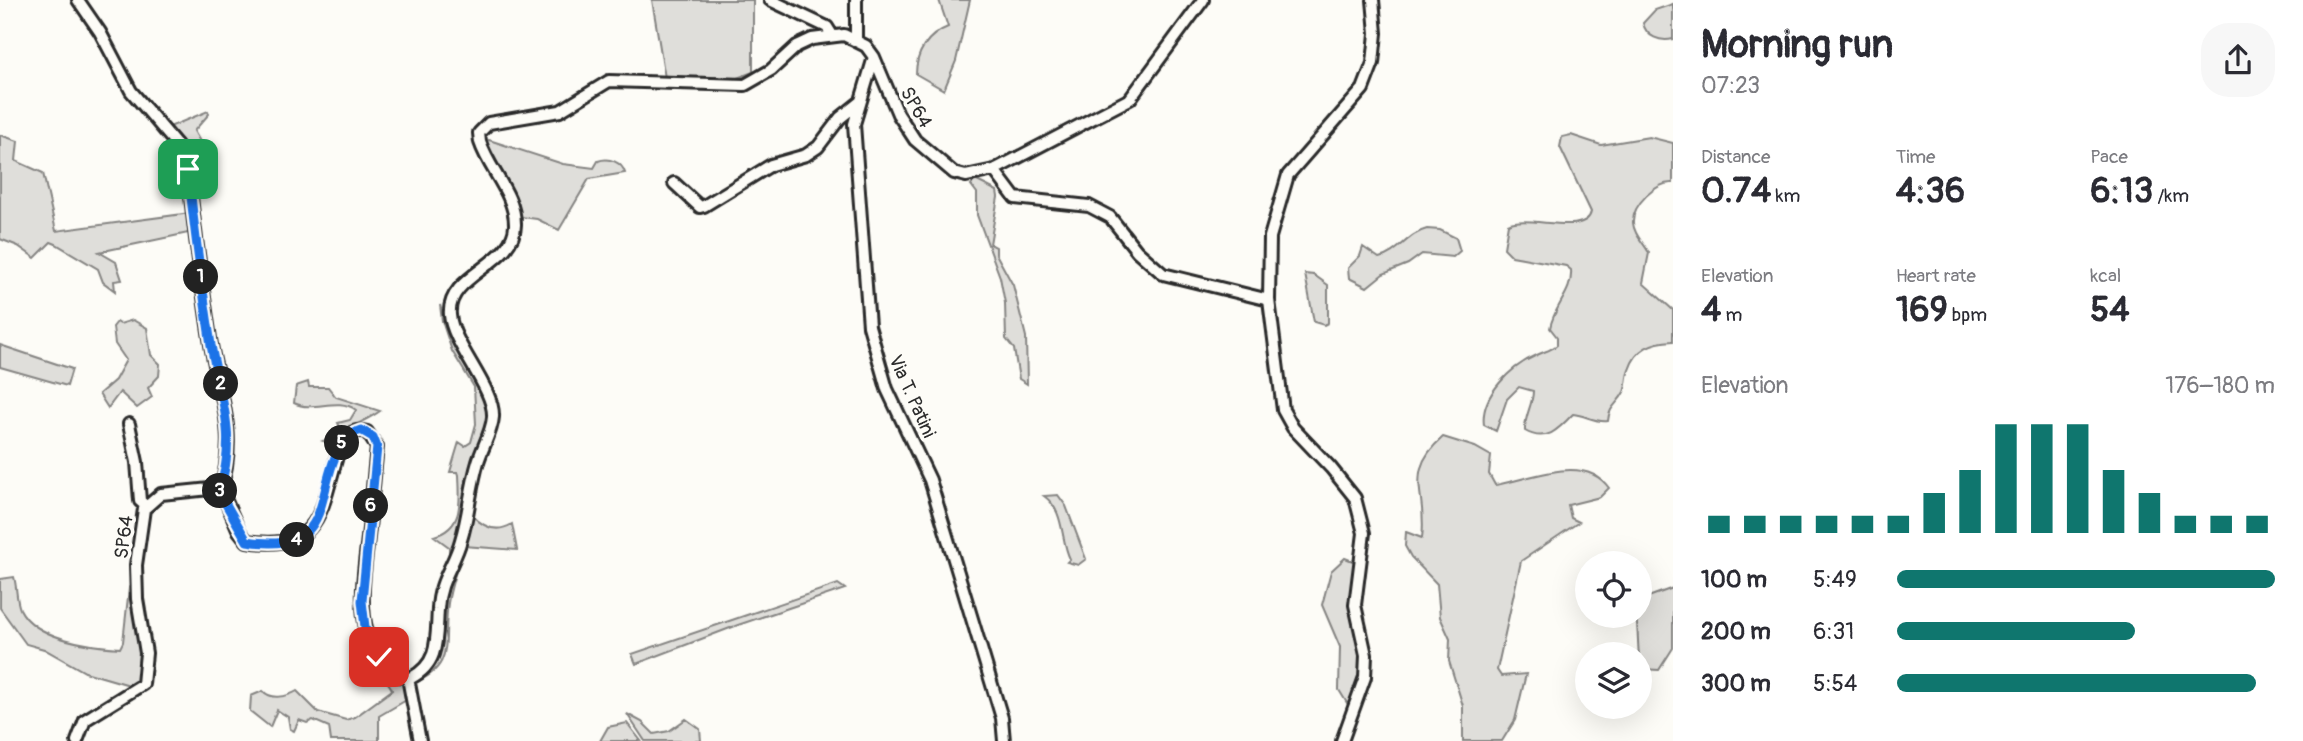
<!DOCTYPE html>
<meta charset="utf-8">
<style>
body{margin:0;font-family:Pangolin,sans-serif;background:#f7f7f7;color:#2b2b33;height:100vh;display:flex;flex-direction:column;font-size:26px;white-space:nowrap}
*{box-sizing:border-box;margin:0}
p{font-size:23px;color:#7c7c81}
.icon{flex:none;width:38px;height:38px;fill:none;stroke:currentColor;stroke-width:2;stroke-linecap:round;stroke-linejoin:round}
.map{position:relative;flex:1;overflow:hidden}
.panel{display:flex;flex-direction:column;background:#fff;width:630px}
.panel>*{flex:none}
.controls{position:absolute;left:1575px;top:551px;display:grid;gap:14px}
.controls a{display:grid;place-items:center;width:77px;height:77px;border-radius:50%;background:#fff;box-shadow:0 7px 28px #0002;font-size:35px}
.pin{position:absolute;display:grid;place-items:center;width:60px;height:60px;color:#fff;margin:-30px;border-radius:14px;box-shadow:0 4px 10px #0006}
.km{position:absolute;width:35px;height:35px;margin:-18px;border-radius:50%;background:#222;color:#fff;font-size:19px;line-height:35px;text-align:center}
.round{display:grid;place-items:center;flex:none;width:74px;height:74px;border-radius:28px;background:#f7f7f7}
.head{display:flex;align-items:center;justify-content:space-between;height:119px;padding:0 28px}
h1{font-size:38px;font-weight:800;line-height:52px}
.figures{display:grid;grid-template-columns:repeat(3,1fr);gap:10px;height:119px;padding:7px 28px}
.figures div{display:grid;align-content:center}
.figures b{font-size:35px;font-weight:800}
.figures small{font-size:19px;font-weight:400}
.figures p{font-size:19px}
.chart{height:196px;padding:14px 28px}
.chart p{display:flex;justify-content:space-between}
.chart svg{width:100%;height:126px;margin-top:7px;stroke:#0f766e;stroke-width:6}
ul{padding:0 28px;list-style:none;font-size:23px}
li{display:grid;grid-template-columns:112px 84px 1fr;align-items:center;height:52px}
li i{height:18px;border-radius:9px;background:#0f766e}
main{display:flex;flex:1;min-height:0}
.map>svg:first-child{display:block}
.green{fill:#dfdeda;stroke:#858482;stroke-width:2}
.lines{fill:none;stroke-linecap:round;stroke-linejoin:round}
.minor-casing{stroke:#2b2b2b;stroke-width:16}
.minor{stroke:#fdfcf7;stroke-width:10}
.route-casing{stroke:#fff;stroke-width:14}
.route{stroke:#1a73e8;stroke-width:9}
.labels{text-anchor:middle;stroke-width:7;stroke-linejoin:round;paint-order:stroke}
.street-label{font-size:19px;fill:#2b2b2b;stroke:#fdfcf7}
</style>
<main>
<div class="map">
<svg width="1673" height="741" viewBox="0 0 1673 741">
<rect width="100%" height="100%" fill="#fdfcf7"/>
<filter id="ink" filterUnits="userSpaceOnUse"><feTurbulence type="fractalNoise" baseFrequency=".0143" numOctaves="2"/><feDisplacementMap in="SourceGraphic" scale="14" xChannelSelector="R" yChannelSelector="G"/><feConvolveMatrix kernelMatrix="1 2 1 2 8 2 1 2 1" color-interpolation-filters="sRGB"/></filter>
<g filter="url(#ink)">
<!-- green -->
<path class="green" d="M 652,0 L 753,0 L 753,72 L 737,78 L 665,78 Z
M 939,0 L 970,0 L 956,61 L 944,90 L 916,74 C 916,53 927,35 948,27 Z
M 1673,4 L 1673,39 C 1660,42 1646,37 1643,23 L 1655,10 Z
M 208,111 L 209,114 L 194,131 L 206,152 L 208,165 L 191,164 L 167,128 Z
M 0,135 L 18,141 L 16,161 L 43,173 L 56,231 L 191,213 L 193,232 L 99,252 L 116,262 L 122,280 L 114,281 L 115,291 L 103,282 L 98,269 L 56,244 L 51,242 L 35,258 L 18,246 L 0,239 Z
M 1571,135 L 1601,145 L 1649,137 L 1673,143 L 1673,183 C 1656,182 1632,205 1633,223 C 1634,235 1644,243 1649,253 L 1643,283 L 1673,310 L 1673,341 C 1652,342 1636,348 1629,370 C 1626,376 1627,385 1624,392 C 1618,404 1609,406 1608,421 C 1595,423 1586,415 1573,414 C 1558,430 1546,443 1525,431 C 1524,416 1533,405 1533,391 L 1519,387 L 1507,399 L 1496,431 L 1484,425 C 1480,396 1511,366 1537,355 C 1545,351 1550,351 1557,345 L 1557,337 L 1550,328 C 1554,306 1573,292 1571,270 L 1566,266 L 1512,256 L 1504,248 L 1508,224 C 1528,214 1586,237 1591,212 L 1560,147 L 1562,137 Z
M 489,140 L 563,164 L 594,168 L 598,161 C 609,157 622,162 625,173 L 589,179 L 559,230 L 537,219 L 522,217 L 520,223 L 486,147 L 485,141 Z
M 975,180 L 997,191 L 998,197 L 990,244 L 996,247 L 996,254 L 1013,285 L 1026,337 L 1027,384 L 1019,379 L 1014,349 L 1006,339 L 1005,303 L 1000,277 L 977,215 L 977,193 L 971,185 Z
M 1427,229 L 1440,230 L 1456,238 L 1460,251 L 1453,257 L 1422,254 L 1408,264 L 1383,274 L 1367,287 L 1349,278 L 1348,268 L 1360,256 L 1363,247 L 1379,258 C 1399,253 1407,234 1427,229 Z
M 1305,274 L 1314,275 L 1328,285 L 1328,323 L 1324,325 L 1314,322 Z
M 440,305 L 445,324 L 478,382 L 489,408 L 487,427 L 466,479 L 463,515 L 449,557 L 449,547 L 434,536 C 464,528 460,501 459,475 L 458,472 L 450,472 L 459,442 L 465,446 L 471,442 L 476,424 L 474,387 L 452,351 L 442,321 Z
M 133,320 L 147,328 L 151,355 L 160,364 L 159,376 L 148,388 L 152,397 L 137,408 L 120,392 L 108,408 L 99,394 L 115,380 L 126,360 L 115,344 L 113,327 L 117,322 L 120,324 Z
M 0,345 L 72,369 L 67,386 L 0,367 Z
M 308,382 L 309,387 L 328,387 L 336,397 L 380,411 C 364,423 344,426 336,445 L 323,441 L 334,437 L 340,427 L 338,423 L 350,420 L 356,410 C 337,396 314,413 294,403 L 296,386 Z
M 1443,437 L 1475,447 L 1491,456 L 1489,474 L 1495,485 C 1529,480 1584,452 1609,488 L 1600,497 L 1568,505 L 1571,518 L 1579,522 L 1521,561 L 1497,670 L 1501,676 L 1526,674 L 1515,720 L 1502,741 L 1463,741 L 1463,706 L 1449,661 L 1450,639 L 1440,617 L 1437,584 L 1411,557 L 1405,546 L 1406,532 L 1422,538 C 1428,492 1402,473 1443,437 Z
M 1058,495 L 1066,506 L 1086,559 L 1078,565 L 1067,562 L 1070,559 C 1060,539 1065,511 1044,496 Z
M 472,515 C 483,527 496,534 512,524 L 517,550 L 464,546 Z
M 463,550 C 457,567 451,585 448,603 C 442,642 457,666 412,684 C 454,661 434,628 446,591 C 450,577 457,563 463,550 Z
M 1345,558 L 1358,563 L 1363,649 L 1361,676 L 1350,708 L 1339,690 L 1340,647 L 1322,605 L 1331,571 Z
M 14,577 C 17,587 16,600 20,609 C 35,639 90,646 120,648 L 123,642 L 129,588 L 134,592 C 138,621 153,661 133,686 L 85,672 L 44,649 L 26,644 L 0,608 L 0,579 Z
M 838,584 L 845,589 L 738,625 L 636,664 L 632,654 Z
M 1673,588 L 1673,648 L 1659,670 L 1641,669 C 1637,652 1639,636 1636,616 L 1640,616 L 1640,600 Z
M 376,666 L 380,666 L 405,685 L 408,699 L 379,716 L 379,741 L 331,741 L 329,727 L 313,720 L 307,723 L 299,720 L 294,731 L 290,729 L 288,717 L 277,710 L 270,727 L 250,711 L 251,696 L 263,691 C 271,700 287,697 297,691 L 318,712 L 346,720 L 355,717 L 392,690 C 389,679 377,678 376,666 Z
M 627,714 L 642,722 L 654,734 L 669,731 L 686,719 L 700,729 L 701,741 L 645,741 Z
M 627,723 L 641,741 L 600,741 L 608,727 Z"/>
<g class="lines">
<!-- minor casing -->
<g class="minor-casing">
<path id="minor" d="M 78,0 L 100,32 L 131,91 L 177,145 L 188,169 C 194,228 202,286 211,345 C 221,401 238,433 220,492
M 770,0 L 827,27 L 832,35
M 856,39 L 856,0
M 874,57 L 854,124 L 869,326 L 887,389 L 930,480 L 1002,718 L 1004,741
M 994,170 L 1015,198 L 1089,206 L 1110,217 L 1137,251 L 1163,274 L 1269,300
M 674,183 L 700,207 L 704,206 L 771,165 L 806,155 L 818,147 L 840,118 L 860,102
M 129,424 L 137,462 L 140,501 L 146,506
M 408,678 L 420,741
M 77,741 L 85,720 L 143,684 L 146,653 L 137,599 L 136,565 L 144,509 L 161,494 L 210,489 L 220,492 L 226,501 L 239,531 L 247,541 C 324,553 321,507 340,446 C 346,435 354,428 367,432 L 377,447 C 374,474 372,501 369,528 C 364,579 350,635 393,675 L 411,678 C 440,663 436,638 438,609 C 439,580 454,566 461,540 C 469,515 470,488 478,462 C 482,448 492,432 493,417 C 495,389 452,344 450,315 C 446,274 516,264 515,224 C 515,194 489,170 480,142 L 479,133 L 489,123 L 560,111 L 609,81 L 745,85 L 771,70 L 797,46 L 812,39 L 844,35 L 866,46 L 874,57 L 898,114 L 915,140 L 954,173 L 966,176 L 994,170 L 1130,99 L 1203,0
M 1342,741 L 1365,677 L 1366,655 L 1355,605 L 1364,533 L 1355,498 L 1331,468 L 1293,428 L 1283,410 L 1269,300 L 1270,237 L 1288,175 L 1363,89 L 1373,63 L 1376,33 L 1373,0"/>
</g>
<!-- minor -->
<use href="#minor" class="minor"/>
</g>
</g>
<g class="lines" filter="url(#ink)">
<!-- route casing -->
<g class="route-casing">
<path id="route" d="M 188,169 C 194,228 202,286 211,345 C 221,402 238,433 219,492 L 247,541 C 341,556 310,489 346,436 L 361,430 L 373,437 L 377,447 L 362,601 L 365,627 L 379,657"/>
</g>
<!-- route -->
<use href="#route" class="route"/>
</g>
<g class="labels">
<!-- street labels -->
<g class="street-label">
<text transform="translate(917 107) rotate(60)" y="7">SP64</text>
<text transform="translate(913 396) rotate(66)" y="7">Via T. Patini</text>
<text transform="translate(123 537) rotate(-83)" y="7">SP64</text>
</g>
</g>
</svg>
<div class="controls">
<a><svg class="icon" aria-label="locate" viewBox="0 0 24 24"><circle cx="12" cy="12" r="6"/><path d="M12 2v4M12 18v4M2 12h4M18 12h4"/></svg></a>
<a><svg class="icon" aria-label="layers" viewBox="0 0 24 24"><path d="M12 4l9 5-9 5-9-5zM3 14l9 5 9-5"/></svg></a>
</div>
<div class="pin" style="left:188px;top:169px;background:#1e9e55"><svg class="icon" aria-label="arrive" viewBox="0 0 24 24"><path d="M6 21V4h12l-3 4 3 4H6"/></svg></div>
<div class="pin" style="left:379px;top:657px;background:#d93025"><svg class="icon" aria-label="check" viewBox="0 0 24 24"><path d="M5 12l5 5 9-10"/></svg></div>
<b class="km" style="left:201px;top:277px">1</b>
<b class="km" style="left:221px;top:384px">2</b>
<b class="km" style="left:220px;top:491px">3</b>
<b class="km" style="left:297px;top:540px">4</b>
<b class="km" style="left:342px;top:443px">5</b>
<b class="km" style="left:371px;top:506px">6</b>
</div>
<section class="panel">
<div class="head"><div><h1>Morning run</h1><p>07:23</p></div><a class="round"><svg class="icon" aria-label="share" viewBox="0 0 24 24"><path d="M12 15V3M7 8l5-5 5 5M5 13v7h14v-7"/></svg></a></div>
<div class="figures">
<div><p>Distance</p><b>0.74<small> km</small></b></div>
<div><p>Time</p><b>4:36</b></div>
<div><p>Pace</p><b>6:13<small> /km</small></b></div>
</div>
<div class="figures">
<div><p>Elevation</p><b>4<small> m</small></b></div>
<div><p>Heart rate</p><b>169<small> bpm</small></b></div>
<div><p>kcal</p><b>54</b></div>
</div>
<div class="chart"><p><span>Elevation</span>176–180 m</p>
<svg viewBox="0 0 160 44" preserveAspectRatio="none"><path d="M5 44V38M15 44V38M25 44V38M35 44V38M45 44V38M55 44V38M65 44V30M75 44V22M85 44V6M95 44V6M105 44V6M115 44V22M125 44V30M135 44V38M145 44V38M155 44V38"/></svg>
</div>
<ul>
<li><b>100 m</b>5:49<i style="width:100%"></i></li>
<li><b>200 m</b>6:31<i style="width:63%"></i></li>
<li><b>300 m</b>5:54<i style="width:95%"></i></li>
</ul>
</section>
</main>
